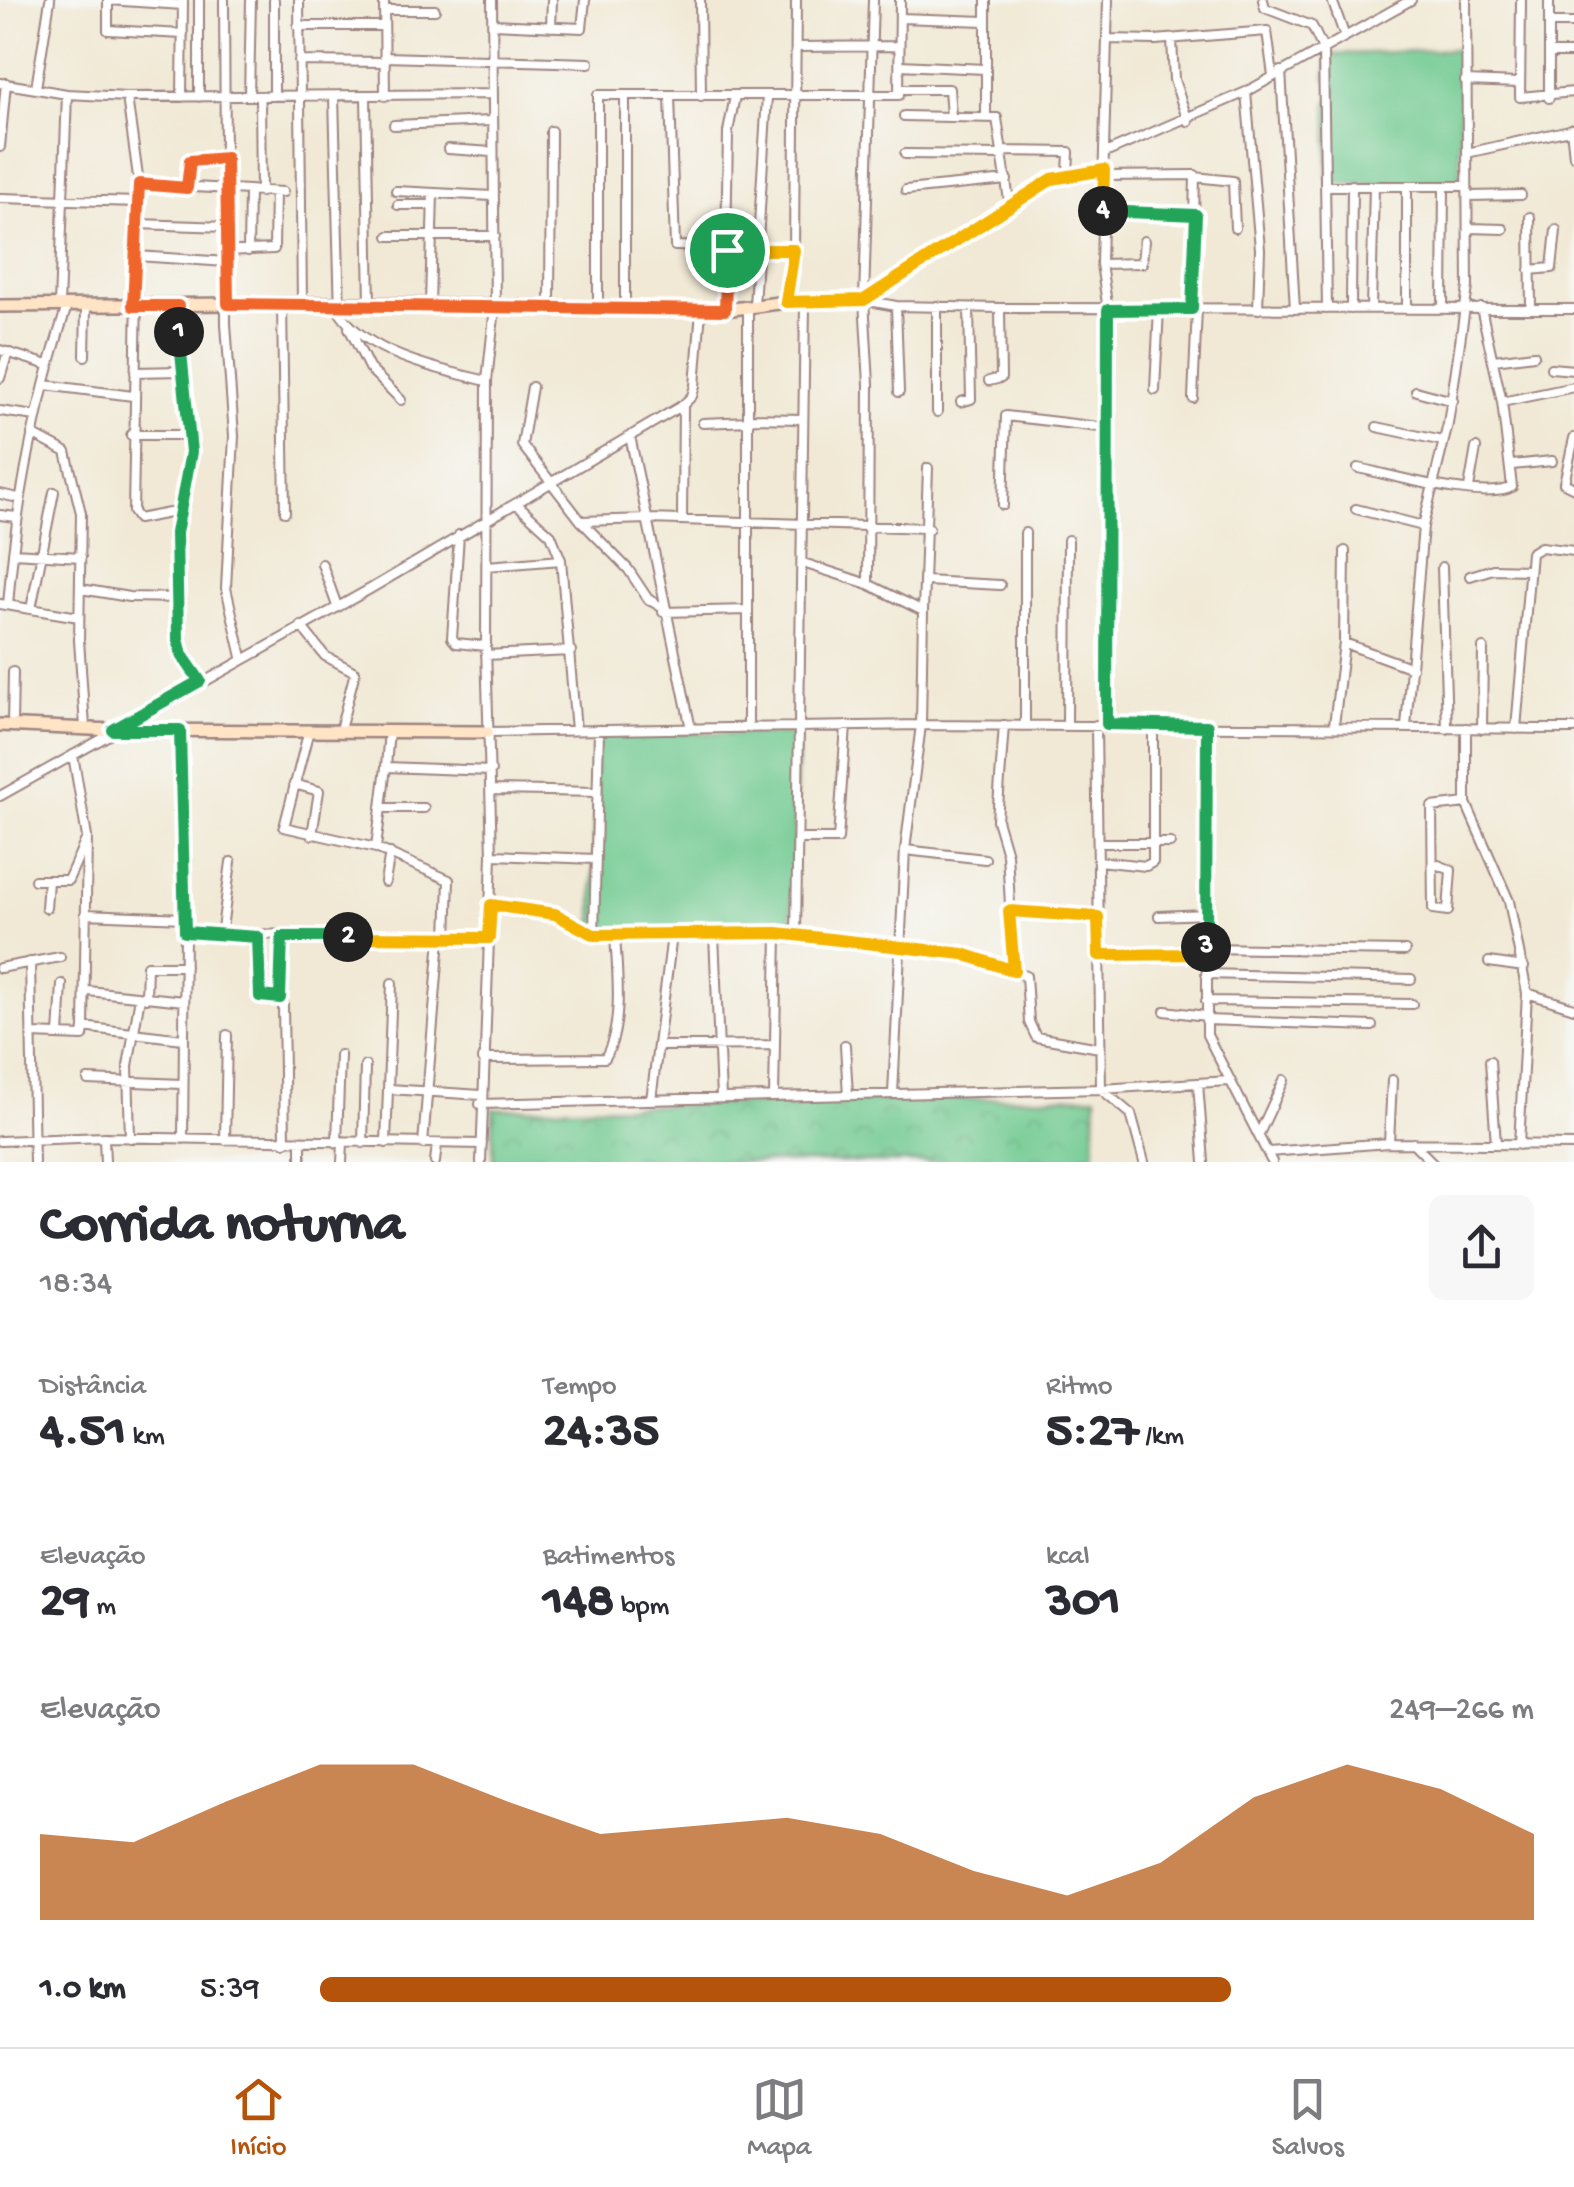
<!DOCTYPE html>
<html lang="pt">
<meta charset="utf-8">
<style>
body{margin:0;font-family:"Gochi Hand",sans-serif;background:#f7f7f7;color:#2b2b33;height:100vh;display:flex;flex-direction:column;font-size:38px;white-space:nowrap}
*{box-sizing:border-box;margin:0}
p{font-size:32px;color:#7c7c81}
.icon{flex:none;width:55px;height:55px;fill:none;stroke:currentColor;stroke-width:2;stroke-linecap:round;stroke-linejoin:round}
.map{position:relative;height:1162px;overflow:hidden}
.panel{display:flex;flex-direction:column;background:#fff;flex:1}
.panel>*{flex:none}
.pin{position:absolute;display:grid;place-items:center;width:85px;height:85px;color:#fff;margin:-42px;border:5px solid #fff;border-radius:50%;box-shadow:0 2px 10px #0007}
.km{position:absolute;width:50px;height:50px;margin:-25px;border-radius:50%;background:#222;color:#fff;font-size:28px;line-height:50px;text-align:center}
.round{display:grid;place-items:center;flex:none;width:105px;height:105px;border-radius:15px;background:#f7f7f7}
.overview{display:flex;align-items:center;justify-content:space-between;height:170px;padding:0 40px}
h1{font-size:55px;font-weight:700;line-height:75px}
.figures{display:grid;grid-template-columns:repeat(3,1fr);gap:15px;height:170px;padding:10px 40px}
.figures div{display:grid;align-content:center}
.figures b{font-size:50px;font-weight:700}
.figures small{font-size:28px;font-weight:400}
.figures p{font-size:28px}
.chart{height:280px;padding:20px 40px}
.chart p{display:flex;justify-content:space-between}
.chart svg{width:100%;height:180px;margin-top:10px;fill:#b45309;opacity:.7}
ul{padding:0 40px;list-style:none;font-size:32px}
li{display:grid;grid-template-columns:160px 120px 1fr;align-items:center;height:75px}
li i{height:25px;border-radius:12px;background:#b45309}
.dock{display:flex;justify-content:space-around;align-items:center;height:140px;border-top:2px solid #e1e1e2;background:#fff;font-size:28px;color:#7c7c81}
.dock a{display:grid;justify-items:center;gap:5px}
.dock .on{color:#b45309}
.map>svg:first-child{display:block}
.grass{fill:#71ca91;stroke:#5e745e;stroke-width:2.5}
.park{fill:url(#park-crowns);stroke:#5e745e;stroke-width:2.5}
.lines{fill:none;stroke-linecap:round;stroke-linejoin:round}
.street-casing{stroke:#9e8480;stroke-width:12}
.secondary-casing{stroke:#9e8480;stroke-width:16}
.street{stroke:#fff;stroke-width:8}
.secondary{stroke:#ffe4c6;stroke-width:11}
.split-1-casing{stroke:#fff;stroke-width:20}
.split-2-casing{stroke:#fff;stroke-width:20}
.split-3-casing{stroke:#fff;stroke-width:20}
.split-4-casing{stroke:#fff;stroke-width:20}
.split-5-casing{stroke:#fff;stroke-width:20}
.split-1{stroke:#f0652b;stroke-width:12}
.split-2{stroke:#22a559;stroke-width:12}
.split-3{stroke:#f5b400;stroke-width:12}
.split-4{stroke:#22a559;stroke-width:12}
.split-5{stroke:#f5b400;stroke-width:12}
</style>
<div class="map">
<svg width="1574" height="1162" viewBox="0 0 1574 1162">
<defs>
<pattern id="park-crowns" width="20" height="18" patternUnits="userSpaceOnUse" patternTransform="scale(2.5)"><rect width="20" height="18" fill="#71ca91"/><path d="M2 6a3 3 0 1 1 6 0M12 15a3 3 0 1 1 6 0" fill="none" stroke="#63ad7d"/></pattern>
</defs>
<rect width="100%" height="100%" fill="#f6f6f2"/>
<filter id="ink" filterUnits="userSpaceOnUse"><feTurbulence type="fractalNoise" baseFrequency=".01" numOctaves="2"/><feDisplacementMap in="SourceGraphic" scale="20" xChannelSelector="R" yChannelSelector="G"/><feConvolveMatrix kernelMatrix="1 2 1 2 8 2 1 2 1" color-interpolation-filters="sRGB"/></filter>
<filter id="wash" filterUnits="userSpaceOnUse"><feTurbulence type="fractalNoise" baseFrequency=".0048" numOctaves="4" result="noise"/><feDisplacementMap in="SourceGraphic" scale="40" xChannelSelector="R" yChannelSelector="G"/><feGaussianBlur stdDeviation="2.25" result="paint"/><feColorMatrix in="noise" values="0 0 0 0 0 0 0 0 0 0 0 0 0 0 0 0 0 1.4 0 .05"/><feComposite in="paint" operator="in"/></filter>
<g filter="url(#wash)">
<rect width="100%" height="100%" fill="#f1e9d5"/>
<!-- grass -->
<path class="grass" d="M 1460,49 L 1460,185 L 1328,183 L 1328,100 L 1334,97 L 1335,83 L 1326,79 L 1327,55 Z
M 596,732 L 798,734 L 791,935 L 593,932 Z"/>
<!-- park -->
<path class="park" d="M 1096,1096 L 1094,1162 L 493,1162 L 493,1109 Z"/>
</g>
<g filter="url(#ink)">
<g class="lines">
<!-- street casing -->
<g class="street-casing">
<path id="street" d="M 108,0 L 108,30 L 183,34
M 108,0 L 183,5
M 224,0 L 226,324 L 234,436 L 226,588 L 242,657
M 274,0 L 274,96
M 299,0 L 302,304
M 384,0 L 385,96
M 700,0 L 701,96
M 986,0 L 986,117
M 1263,0 L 1265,8 L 1312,26 L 1323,49 L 1327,309
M 1332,0 L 1345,37
M 1521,0 L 1520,97 L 1574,92
M 384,10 L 435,10
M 900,18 L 985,21
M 1549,23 L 1574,23
M 493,24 L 582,28 L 585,0
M 298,26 L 383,26
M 551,27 L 552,0
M 1108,39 L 1155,40 L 1267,31 L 1273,76
M 1172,39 L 1174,80 L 1188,121
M 798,47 L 899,46
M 1549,53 L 1574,53
M 385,57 L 589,63
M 299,61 L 385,62
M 900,65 L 985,69
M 1281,71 L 1295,309
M 1465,81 L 1520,83
M 0,83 L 67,94 L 127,97 L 492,94
M 36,88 L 50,0
M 901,89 L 949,89 L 951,116
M 1246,92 L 1260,249 L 1258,309
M 249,96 L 251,0
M 670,96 L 675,246 L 794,250
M 127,97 L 139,184 L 133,512 L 138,519 L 180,511
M 182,97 L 183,0
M 199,97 L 199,0
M 260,97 L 261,192
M 334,97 L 340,313 C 368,355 441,370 487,381
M 366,97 L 370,304
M 1549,98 L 1549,0
M 625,101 L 625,307
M 904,116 L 997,118 L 1010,208
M 394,125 L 491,121
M 1571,129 L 1574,156
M 0,147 L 6,83
M 448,149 L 492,152
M 1002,151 L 1069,152 L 1068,175
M 1105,153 L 1246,92 L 1411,0
M 1467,153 L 1574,129
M 905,154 L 1002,155
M 1103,176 L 1195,175 L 1192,309
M 1195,177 L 1233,181 L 1235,228
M 139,184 L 283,192
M 1326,186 L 1467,186
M 187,188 L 188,162 L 226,158
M 906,190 L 1007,180
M 396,191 L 493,196
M 1468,196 L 1521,195
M 0,198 L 138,202
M 398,205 L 432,205
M 1103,215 L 1196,215
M 1530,217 L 1531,309
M 137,224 L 227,227
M 1469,228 L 1503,229
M 389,236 L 495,236
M 226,251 L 274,249 L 275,192
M 248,251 L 249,192
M 137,256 L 227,262
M 1101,264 L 1142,263 L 1144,241
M 1530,270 L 1552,268 L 1556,230
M 864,300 L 896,306 L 1000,308 L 1574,309
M 864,300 L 1052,179 L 1104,170
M 786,302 L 794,250 L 796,0
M 282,304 L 285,512
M 430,305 L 433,193
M 59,306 L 67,94
M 178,306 L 191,452 L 175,533 L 178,639 L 182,655 L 200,681
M 754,306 L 767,96
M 896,306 L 899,392
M 937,306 L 937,412
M 1443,306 L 1444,187
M 550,307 L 551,131
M 598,307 L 598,95 L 899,95 L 900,0
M 1407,307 L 1407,187
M 1371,308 L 1374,186
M 748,309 L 748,728
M 1351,309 L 1352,185
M 725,310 L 728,132 L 735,96
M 349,328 L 369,368 L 401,400
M 0,350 L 48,365
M 85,356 L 86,307
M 1494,360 L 1534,355
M 1551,368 L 1574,370
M 135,372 L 182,371
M 0,378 L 8,352
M 989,381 L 1001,378 L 1000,308
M 45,385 L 133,396
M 532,387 L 522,445 L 581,521 L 628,569 L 648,599 L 663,608
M 1155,390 L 1159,308
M 1416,391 L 1453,401
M 1193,398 L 1197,309
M 961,402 L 971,399 L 969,308
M 1502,402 L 1574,387
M 0,411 L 36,416
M 750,418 L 802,419
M 703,423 L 749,421
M 1377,427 L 1443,441
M 32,434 L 66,452 L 81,513 L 79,640 L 85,727
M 131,435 L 190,435
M 630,436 L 691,729
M 1574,438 L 1564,483 L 1574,488
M 1512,465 L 1552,461
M 1358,468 C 1391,475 1485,502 1512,487 L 1502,402 L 1481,308
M 1469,488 L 1476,448
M 0,494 L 18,498
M 517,504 L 551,535 L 561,560 L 576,730
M 1003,505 L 1006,416 L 1108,428
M 1356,509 L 1423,526
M 0,515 L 16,517
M 682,520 L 683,405
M 581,521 L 649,519 L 929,528
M 1025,533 L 1025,725
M 459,535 L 452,638 L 456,643 L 486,646
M 13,553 L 81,557
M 803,563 L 868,584 L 923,611 L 921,725 L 905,850 L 893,1094
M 322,564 L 337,606
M 487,566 L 561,560
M 1442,567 L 1447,729
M 1470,576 L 1493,569 L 1528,570
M 925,581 L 1000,585
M 868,584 L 869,384 L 864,300 L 873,0
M 81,589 L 129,597 L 178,598
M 0,604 L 79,617
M 8,605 C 16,503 35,404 67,306
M 31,609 L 54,492
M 923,611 L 928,468
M 663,612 L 748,610
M 301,626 L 325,656 L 355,672 L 340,730
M 1344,643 L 1412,668
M 486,655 L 571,651
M 1107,724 L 1108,310 L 1101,264 L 1108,0
M 12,725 L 13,672
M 1004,725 L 997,820 L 1007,854 L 1014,971
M 1067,725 L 1068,540
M 1096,725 L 1101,1089 L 1131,1114 L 1144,1162
M 1334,725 L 1344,643 L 1345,551
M 1207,726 L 1207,1035 L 1272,1162
M 1406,727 L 1423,526 L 1448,424 L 1468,287 L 1466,0
M 1466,728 L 1466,803 L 1509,901 L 1527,993 L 1519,1145
M 1482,729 L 1483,648
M 1516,729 L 1531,553 L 1541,547 L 1574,551
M 180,730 L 185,933 L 183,1139
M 309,730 L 284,827 L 376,848 L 449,880 L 447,938
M 389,730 L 386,767 L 491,771
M 487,732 L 921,725 L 1574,729
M 73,755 L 87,837 L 84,1028
M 294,784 L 319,791 L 312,835
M 491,790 L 597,792
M 0,796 L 370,589 L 683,405 L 692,396 L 695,386 L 701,310
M 381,808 L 424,808
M 800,839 L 838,839 L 846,726
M 1098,843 L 1170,843
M 376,848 L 386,767
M 905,850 L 985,859
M 492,855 L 596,859
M 1098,861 L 1146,866 L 1153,862 L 1153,725
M 1433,863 L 1451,870 L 1448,911 L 1433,909 L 1432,807 L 1466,803
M 35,880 L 68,880 L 85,842
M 385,882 L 390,853
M 491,905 L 555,913 L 594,935 L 777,933 L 899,944 L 963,954 L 1026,976 L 1029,1022 L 1036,1037 L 1100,1048
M 46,908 L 48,881
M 1009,911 L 1099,917
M 85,914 L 184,918
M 1159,916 L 1206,914
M 185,933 L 489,938
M 714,934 L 721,1098
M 594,935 L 599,730
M 796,935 L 805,304
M 221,936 L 231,862
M 258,937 L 259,996 L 280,999
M 282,937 L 285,1142
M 1206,948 L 1405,951
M 1099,955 L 1206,954
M 30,962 L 34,1162
M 1489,962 L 1524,967
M 0,968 L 60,957
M 1206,974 L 1411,979
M 88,991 L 184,1001
M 1527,993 L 1574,1008
M 146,998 L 147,966 L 185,966
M 1206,1001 L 1412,1004
M 1165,1011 L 1206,1016
M 1206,1020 L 1372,1026
M 32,1034 L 83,1036 L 84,1028 L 91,1028 L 183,1039
M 59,1035 L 62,984
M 845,1045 L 848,1095
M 658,1046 L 773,1045
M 482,1059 L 605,1058 C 624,1026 617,971 615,935
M 1490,1061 L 1496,1144
M 88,1080 L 182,1084
M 1198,1083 L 1204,1162
M 389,1089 L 481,1095
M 774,1097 L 777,933
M 651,1100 L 672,935
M 480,1104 L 1101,1089 L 1229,1081
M 1259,1134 L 1284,1080
M 104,1137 L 105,1162
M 130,1138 L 128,1066 L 140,997
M 225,1140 L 227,1035
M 0,1141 L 104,1137 L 482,1144
M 337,1143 L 340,1055
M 363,1143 L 365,1066
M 386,1143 L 392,983
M 1389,1143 L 1392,1080
M 1413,1143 L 1432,1162
M 423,1144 L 440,938
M 1268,1152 L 1389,1143 L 1574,1145
M 301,1162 L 301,1143
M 342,1162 L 343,1143
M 435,1162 L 437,1144
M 481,1162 L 492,855 L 486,646 L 487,381 L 495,307 L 492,0"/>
</g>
<!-- secondary casing -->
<g class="secondary-casing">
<path id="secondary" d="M 0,306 L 339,303 L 725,310 L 786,302 L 864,300
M 0,725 L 113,730 L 487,732"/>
</g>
<!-- street -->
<use href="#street" class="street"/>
<!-- secondary -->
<use href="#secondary" class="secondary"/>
</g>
</g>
<g class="lines" filter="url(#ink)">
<!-- split-1 casing -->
<g class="split-1-casing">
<path id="split-1" d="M 179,332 L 178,306 L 133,306 L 139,184 L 187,188 L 190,161 L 226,158 L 228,304 L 725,310 L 727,250"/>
</g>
<!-- split-2 casing -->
<g class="split-2-casing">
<path id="split-2" d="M 179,332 L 191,452 L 176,533 L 178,639 L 182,655 L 200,681 L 113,730 L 180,730 L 185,932 L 258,937 L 260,996 L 280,998 L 282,937 L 348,937"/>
</g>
<!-- split-3 casing -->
<g class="split-3-casing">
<path id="split-3" d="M 348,937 L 489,938 L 491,905 L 555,914 L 594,935 L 777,933 L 963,954 L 1014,971 L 1009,911 L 1098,917 L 1099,955 L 1206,954 L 1206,947"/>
</g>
<!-- split-4 casing -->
<g class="split-4-casing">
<path id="split-4" d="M 1103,211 L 1196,215 L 1192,309 L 1108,310 L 1107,724 L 1207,726 L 1206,947"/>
</g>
<!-- split-5 casing -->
<g class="split-5-casing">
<path id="split-5" d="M 727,250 L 794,250 L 786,302 L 864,300 L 1052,179 L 1104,170 L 1103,211"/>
</g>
<!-- split-1 -->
<use href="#split-1" class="split-1"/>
<!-- split-2 -->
<use href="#split-2" class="split-2"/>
<!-- split-3 -->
<use href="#split-3" class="split-3"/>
<!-- split-4 -->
<use href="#split-4" class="split-4"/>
<!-- split-5 -->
<use href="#split-5" class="split-5"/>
</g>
</svg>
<div class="pin" style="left:727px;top:250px;background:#1e9e55"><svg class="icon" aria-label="arrive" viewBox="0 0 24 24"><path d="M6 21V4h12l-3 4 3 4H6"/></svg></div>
<b class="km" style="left:179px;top:332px">1</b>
<b class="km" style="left:348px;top:937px">2</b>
<b class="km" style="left:1206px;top:947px">3</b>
<b class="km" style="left:1103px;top:211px">4</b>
</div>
<section class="panel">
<div class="overview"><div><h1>Corrida noturna</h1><p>18:34</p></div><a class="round"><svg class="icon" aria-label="share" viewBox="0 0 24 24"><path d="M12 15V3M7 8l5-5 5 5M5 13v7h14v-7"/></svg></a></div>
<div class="figures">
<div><p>Distância</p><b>4.51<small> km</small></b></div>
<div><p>Tempo</p><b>24:35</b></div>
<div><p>Ritmo</p><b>5:27<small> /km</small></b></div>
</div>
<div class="figures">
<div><p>Elevação</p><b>29<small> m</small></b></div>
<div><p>Batimentos</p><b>148<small> bpm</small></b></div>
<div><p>kcal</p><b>301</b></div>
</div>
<div class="chart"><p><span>Elevação</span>249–266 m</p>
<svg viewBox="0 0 160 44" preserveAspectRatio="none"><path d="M0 44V23L10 25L20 15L30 6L40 6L50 15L60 23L70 21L80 19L90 23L100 32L110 38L120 30L130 14L140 6L150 12L160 23V44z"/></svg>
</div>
<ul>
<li><b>1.0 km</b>5:39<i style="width:75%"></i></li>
</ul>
</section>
<nav class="dock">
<a class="on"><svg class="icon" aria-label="home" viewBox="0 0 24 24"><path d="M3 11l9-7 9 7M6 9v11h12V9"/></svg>Início</a>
<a><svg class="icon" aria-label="map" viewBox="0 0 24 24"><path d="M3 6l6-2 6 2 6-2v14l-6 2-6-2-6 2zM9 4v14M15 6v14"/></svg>Mapa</a>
<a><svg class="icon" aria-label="saved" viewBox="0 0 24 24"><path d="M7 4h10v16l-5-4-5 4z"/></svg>Salvos</a>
</nav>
